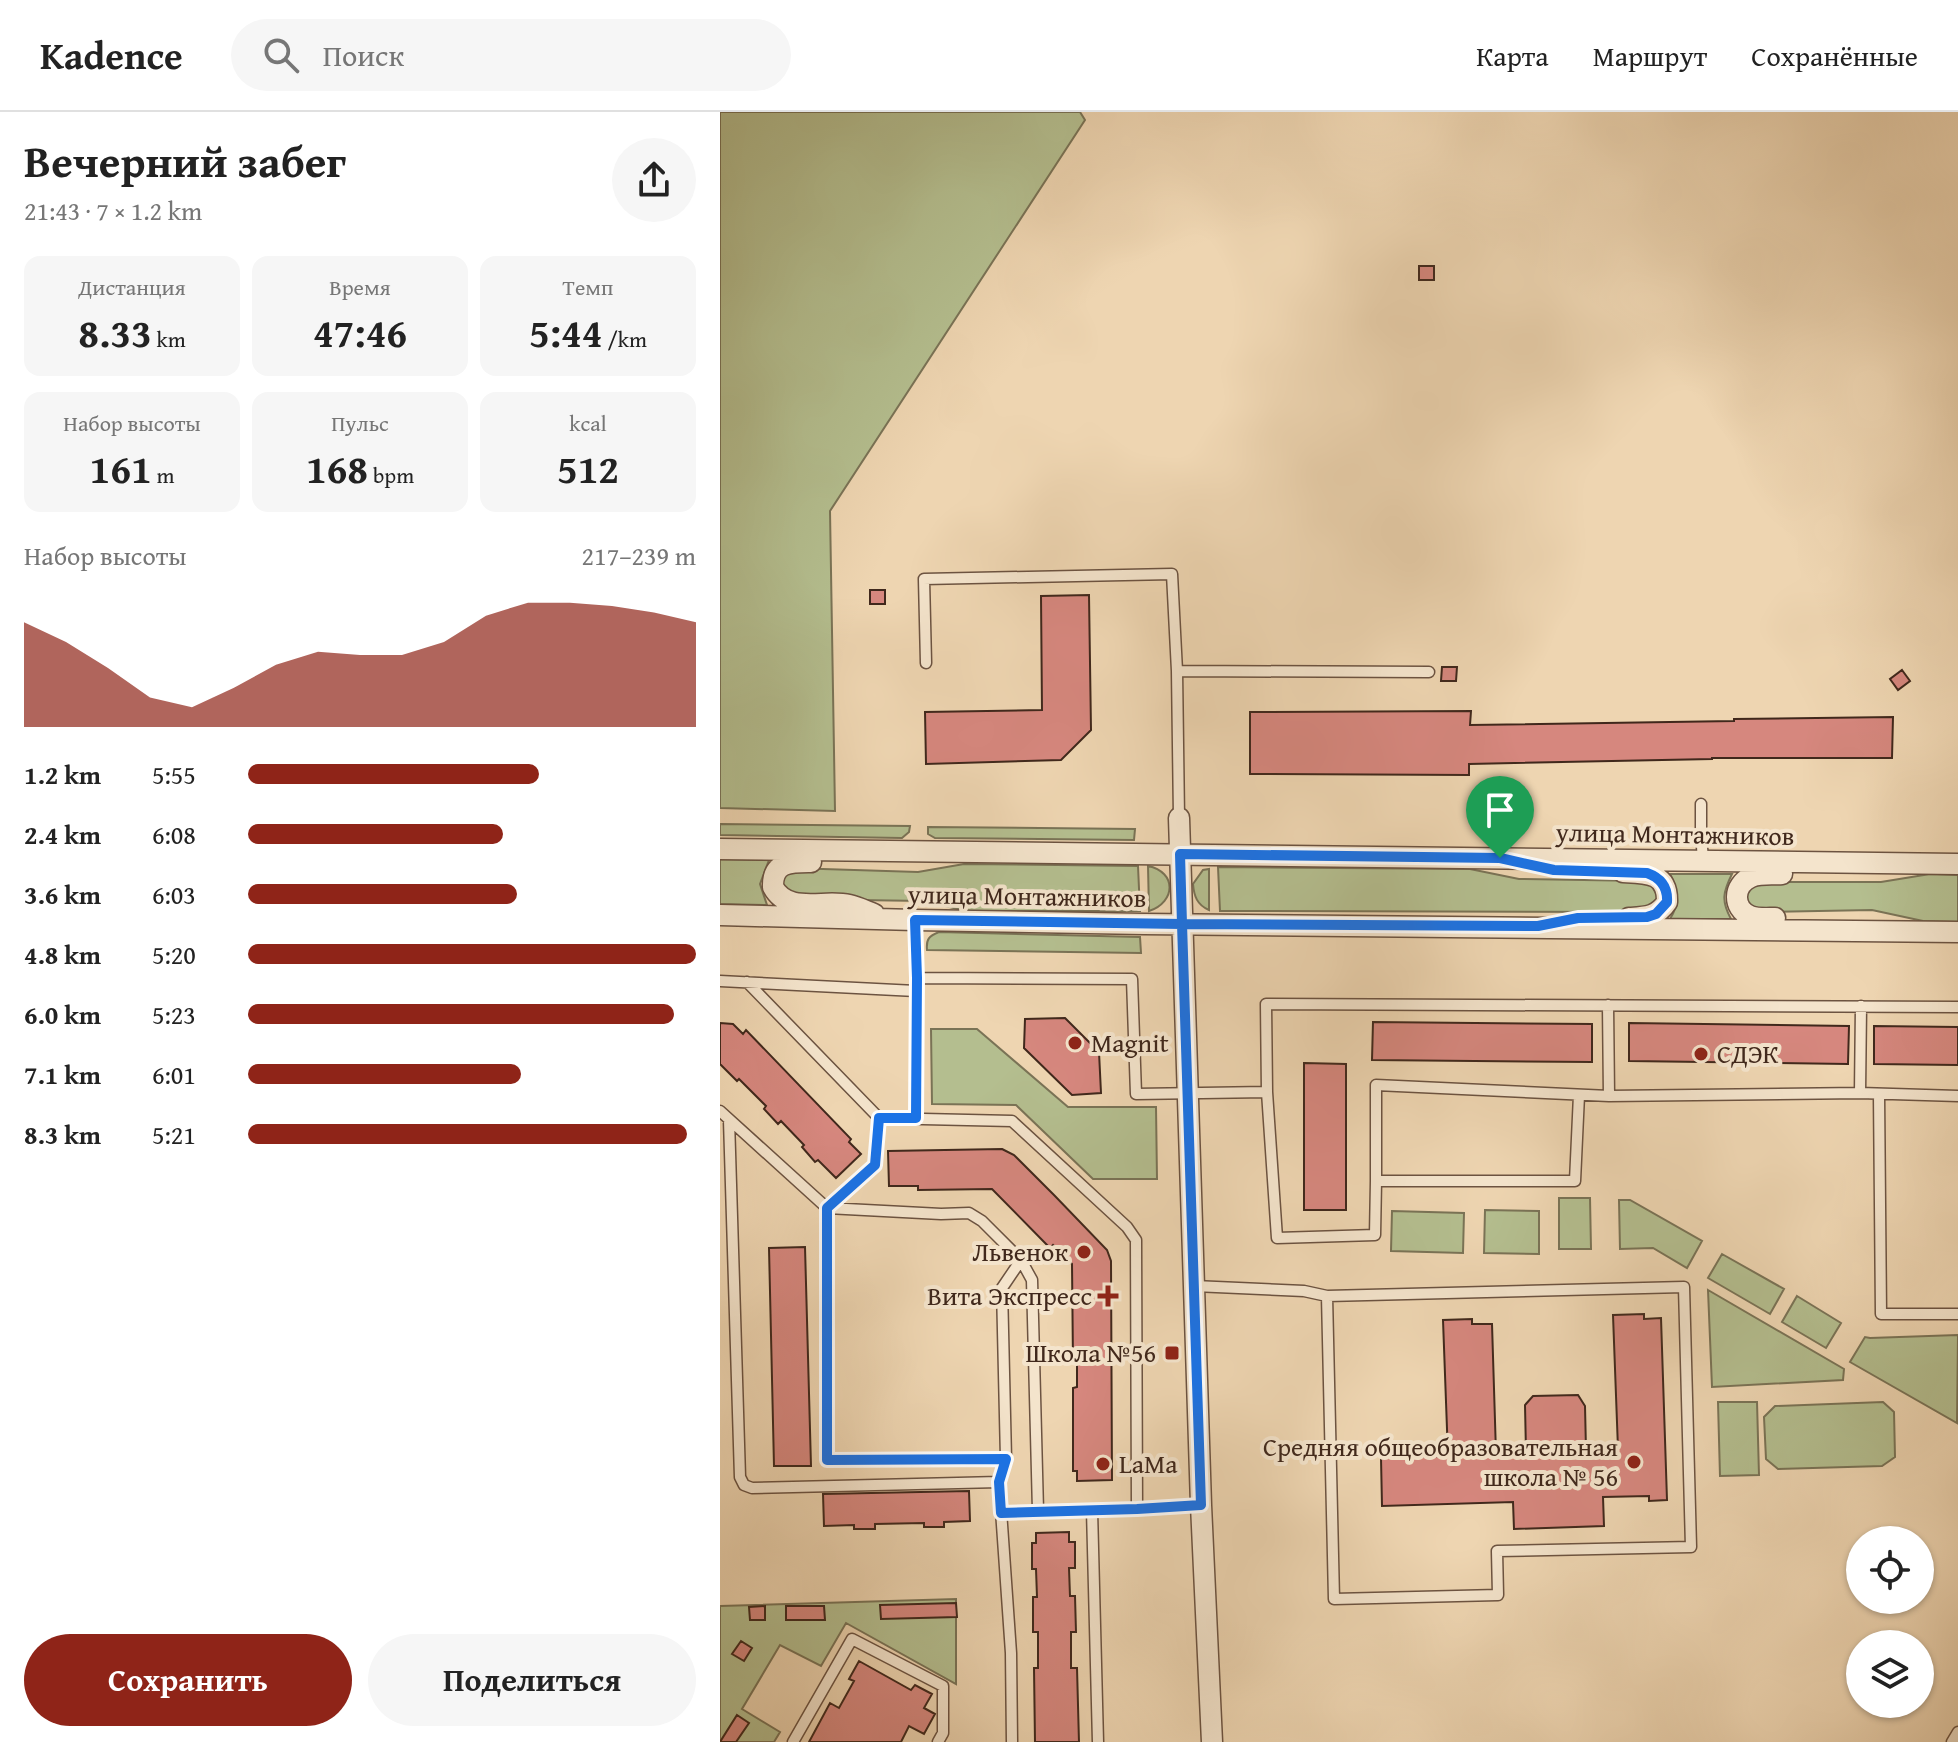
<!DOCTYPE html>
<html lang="ru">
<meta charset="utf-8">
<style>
body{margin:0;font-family:"Gentium Book Plus",serif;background:#f6f6f6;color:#222;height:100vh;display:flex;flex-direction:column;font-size:30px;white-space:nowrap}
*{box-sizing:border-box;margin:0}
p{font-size:26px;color:#767676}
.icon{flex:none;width:44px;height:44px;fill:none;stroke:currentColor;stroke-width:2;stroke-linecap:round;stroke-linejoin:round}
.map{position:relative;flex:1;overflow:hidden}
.drawer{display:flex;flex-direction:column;background:#fff;width:720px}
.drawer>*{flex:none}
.fabs{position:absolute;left:1126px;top:1414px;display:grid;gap:16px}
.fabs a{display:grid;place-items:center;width:88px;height:88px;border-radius:50%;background:#fff;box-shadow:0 2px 6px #0004;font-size:40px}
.pin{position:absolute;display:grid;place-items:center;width:68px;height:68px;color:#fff;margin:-82px -34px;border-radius:50% 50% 50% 0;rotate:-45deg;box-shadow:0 0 8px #0007}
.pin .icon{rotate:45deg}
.round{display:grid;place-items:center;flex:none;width:84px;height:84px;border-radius:42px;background:#f6f6f6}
.head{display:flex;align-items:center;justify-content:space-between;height:136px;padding:0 24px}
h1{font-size:44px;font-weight:700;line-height:60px}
.stats{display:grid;grid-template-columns:repeat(3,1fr);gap:12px;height:136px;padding:8px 24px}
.stats div{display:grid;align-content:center;border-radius:16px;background:#f6f6f6;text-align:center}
.stats b{font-size:40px;font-weight:700}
.stats small{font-size:22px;font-weight:400}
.stats p{font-size:22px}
.chart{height:224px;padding:16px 24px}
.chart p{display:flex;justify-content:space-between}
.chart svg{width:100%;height:144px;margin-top:8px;fill:#8f2418;opacity:.7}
.primary-button{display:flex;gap:16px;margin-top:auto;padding:16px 24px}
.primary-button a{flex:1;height:92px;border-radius:48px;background:#8f2418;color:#fff;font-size:32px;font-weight:700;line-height:92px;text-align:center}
.primary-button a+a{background:#f6f6f6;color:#222}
ul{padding:0 24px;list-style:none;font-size:26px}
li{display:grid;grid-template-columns:128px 96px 1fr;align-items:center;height:60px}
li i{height:20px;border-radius:10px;background:#8f2418}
header{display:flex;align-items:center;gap:48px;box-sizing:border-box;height:112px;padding:0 40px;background:#fff;border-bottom:2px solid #e0e0e0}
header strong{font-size:38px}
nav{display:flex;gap:44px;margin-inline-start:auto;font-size:28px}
.search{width:560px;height:72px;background:#f6f6f6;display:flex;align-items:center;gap:20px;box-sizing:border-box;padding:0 28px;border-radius:44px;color:#767676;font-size:30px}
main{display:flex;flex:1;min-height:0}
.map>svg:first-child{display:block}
.green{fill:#b4be8f;stroke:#7a7356;stroke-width:2}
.building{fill:#d6877e;stroke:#40281c;stroke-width:2}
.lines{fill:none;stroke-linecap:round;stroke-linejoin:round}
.lane-casing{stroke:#6c5341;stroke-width:13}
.street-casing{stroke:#6c5341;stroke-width:23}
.lane{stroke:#f4e4cc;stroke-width:10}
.street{stroke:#f4e4cc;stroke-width:20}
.route-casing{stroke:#fff;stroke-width:16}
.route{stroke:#1a73e8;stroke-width:10}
.poi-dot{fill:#8f2418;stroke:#f4e4cc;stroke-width:3}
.labels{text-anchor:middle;stroke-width:8;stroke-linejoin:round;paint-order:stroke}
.street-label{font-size:26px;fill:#40281c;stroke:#f4e4cc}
.poi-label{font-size:26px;fill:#40281c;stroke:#f4e4cc;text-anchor:end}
</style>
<header>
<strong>Kadence</strong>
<div class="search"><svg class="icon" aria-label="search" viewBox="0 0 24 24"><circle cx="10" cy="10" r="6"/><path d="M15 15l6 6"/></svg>Поиск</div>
<nav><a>Карта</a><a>Маршрут</a><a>Сохранённые</a></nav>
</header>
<main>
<section class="drawer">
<div class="head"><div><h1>Вечерний забег</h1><p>21:43 · 7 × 1.2 km</p></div><a class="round"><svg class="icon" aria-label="share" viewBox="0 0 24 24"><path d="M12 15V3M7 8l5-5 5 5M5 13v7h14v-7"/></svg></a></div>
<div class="stats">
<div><p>Дистанция</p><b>8.33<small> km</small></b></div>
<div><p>Время</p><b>47:46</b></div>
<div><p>Темп</p><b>5:44<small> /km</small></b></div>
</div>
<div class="stats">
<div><p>Набор высоты</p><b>161<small> m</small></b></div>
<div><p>Пульс</p><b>168<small> bpm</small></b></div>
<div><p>kcal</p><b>512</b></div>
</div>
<div class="chart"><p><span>Набор высоты</span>217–239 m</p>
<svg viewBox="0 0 160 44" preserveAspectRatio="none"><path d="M0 44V12L10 18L20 26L30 35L40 38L50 32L60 25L70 21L80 22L90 22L100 18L110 10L120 6L130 6L140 7L150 9L160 12V44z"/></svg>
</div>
<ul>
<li><b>1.2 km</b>5:55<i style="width:65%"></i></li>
<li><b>2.4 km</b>6:08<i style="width:57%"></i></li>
<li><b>3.6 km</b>6:03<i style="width:60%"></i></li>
<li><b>4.8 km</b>5:20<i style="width:100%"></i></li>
<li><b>6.0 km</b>5:23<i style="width:95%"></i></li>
<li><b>7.1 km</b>6:01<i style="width:61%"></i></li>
<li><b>8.3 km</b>5:21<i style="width:98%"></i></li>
</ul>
<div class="primary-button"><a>Сохранить</a><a>Поделиться</a></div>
</section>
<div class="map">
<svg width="1238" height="1630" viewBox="0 0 1238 1630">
<rect width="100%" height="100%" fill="#eed5b1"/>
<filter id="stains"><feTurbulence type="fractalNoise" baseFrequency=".0025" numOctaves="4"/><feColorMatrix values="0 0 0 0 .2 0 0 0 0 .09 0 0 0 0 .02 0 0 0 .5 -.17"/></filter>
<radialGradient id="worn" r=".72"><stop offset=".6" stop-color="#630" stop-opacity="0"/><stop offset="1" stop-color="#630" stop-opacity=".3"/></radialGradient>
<!-- green -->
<path class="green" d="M 0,0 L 360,0 L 365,8 L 110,399 L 115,699 L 0,696 Z
M 0,712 L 190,714 L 189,720 L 182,726 L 0,723 Z
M 208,715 L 415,717 L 414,728 L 215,726 L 208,722 Z
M 0,747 L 49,748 L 40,772 L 47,793 L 0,792 Z
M 244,752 L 418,754 L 420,799 L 246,799 L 204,789 L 72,787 L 60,767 L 71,756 L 198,760 Z
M 428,754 C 457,760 456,790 429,799 Z
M 498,755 L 750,757 L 799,767 L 923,769 L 930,771 L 938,785 L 935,790 L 922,800 L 500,799 Z
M 489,757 L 489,798 C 477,793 474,784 473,772 L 483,758 Z
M 950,762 L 1012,762 C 1003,780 1001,789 1011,807 L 950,807 C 960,791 958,778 950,762 Z
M 1210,762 L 1238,763 L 1238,810 L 1203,809 L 1152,798 L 1039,800 L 1030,797 L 1025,779 L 1036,770 L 1161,770 Z
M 219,820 L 420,825 L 421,841 L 207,838 C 206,827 209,824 219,820 Z
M 211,917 L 257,917 L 348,995 L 436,995 L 437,1067 L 373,1067 L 296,993 L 212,992 Z
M 839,1086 L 870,1086 L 871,1137 L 839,1137 Z
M 899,1088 L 910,1088 L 982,1129 L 967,1156 L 933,1136 L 900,1137 Z
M 765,1098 L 819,1099 L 819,1142 L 764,1141 Z
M 672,1099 L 744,1101 L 743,1141 L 671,1139 Z
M 1002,1142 L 1064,1177 L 1050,1202 L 988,1166 Z
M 988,1178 L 1124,1257 L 1123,1268 L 992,1275 Z
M 1077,1184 L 1121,1211 L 1106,1236 L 1062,1210 Z
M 1238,1223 L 1237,1311 L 1130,1250 L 1145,1225 L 1150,1226 Z
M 998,1290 L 1037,1290 L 1039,1363 L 1000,1364 Z
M 1163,1290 L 1174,1300 L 1175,1345 L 1162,1354 L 1058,1357 L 1046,1347 L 1044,1305 L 1055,1294 Z
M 236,1487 L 236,1572 L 126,1511 L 101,1554 L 60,1533 L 22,1597 L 60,1620 L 54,1630 L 0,1630 L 0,1494 Z"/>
<!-- building -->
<path class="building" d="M 699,154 L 714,154 L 714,168 L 699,168 Z
M 150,478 L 165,478 L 165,492 L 150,492 Z
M 369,483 L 371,618 L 341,648 L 206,652 L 205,600 L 322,598 L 321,484 Z
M 722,555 L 737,555 L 736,569 L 721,569 Z
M 1182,558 L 1190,569 L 1178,578 L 1170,567 Z
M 751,599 L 750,613 L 1014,609 L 1014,607 L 1173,605 L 1172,646 L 992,646 L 992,647 L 749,652 L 749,663 L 530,662 L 530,600 Z
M 345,906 L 379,940 L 381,981 L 352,983 L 304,936 L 305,907 Z
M 653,910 L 872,912 L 872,950 L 652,948 Z
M 0,911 L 13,912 L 23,922 L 26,918 L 131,1027 L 129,1030 L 141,1042 L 116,1066 L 98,1048 L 95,1050 L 82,1035 L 84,1033 L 61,1009 L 58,1012 L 44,997 L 46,994 L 19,967 L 17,969 L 0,952 Z
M 909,911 L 1129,914 L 1128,952 L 909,949 Z
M 1154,914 L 1238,915 L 1238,953 L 1154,952 Z
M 584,951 L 626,952 L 626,1098 L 584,1098 Z
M 282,1037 L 294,1043 L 334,1083 L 387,1138 L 391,1149 L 392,1368 L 357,1369 L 357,1359 L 353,1359 L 353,1276 L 357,1275 L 357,1250 L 353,1250 L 352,1152 L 333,1133 L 330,1136 L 272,1077 L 198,1078 L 198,1074 L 169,1074 L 168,1039 Z
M 85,1135 L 91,1354 L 54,1354 L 49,1136 Z
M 924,1202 L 924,1207 L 941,1206 L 947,1388 L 929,1389 L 929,1384 L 883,1385 L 884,1414 L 794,1417 L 793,1390 L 662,1394 L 661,1346 L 728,1344 L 723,1208 L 752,1207 L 752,1212 L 772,1212 L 776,1341 L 806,1340 L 805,1293 L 813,1284 L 858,1283 L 865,1294 L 866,1338 L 898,1337 L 893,1203 Z
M 249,1379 L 250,1409 L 224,1410 L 224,1415 L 204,1415 L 204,1411 L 155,1412 L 155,1417 L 134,1417 L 134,1413 L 104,1414 L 103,1382 Z
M 349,1420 L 349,1430 L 355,1430 L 355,1456 L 349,1456 L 350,1484 L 355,1484 L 356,1520 L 351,1520 L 351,1556 L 357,1556 L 359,1630 L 315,1630 L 314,1556 L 318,1556 L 318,1520 L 313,1520 L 313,1485 L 317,1485 L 316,1457 L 312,1457 L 312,1431 L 316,1431 L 316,1421 Z
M 236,1491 L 237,1505 L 161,1507 L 160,1493 Z
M 45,1494 L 45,1508 L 30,1508 L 29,1495 Z
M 66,1494 L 104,1494 L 105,1508 L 66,1508 Z
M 21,1529 L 32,1536 L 24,1549 L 12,1542 Z
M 139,1549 L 191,1578 L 195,1573 L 212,1582 L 204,1596 L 215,1602 L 204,1622 L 189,1614 L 181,1630 L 89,1630 L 110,1591 L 119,1596 L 134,1569 L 129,1567 Z
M 17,1603 L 29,1611 L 16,1630 L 0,1630 Z"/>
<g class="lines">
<!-- lane casing -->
<g class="lane-casing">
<path id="lane" d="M 206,551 L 204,467 L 452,462 L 457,559 L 459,706
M 457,559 L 709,560
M 981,692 L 981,721 L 983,749
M 195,808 L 197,866 L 196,1006
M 197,866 L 412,867 L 416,982 L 547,980
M 0,869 L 196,879
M 27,870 L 159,1006 L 292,1009 L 407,1115 L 416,1128 L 417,1397 L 281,1401
M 888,893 L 889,984
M 1140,981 L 1141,894
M 1159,982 L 1161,1202 L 1238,1202
M 859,983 L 855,1069 L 656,1069 L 656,973 L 889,984 L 1140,981 L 1238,984
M 0,999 L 107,1096 L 221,1102 L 249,1101 L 262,1109 L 301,1148 L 312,1168 L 318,1399
M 159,1006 L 155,1053 L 107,1096 L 107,1348 L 286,1347
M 9,1008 L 20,1365 L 24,1373 L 32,1376 L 279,1370
M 656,1069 L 655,1123 L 557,1126 L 547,980 L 546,892 L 1238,895
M 474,1174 L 584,1179 L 607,1184
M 964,1175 L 971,1435 L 777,1439 L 778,1483 L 614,1487 L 607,1184 Z
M 417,1397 L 481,1393
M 372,1398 L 378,1630
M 73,1630 L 132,1527 L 223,1574 L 223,1621 L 218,1630
M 292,1630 L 291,1541 L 279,1370 L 286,1347 L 282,1176 L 301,1148
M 1232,1630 L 1238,1620"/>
</g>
<!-- street casing -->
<g class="street-casing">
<path id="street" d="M 459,706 L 481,1393 L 492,1630
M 0,737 L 1238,752
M 91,750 C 72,750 52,749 53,775 C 68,803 104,787 129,793 C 138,795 146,799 154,802
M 903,760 C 926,761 948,760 947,790 C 937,805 926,805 909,806
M 0,803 L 195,808 L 424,812 L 1238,820
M 1055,806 C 1047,806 1037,807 1030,804 C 1012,796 1013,773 1031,765 C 1040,761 1052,763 1062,762"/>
</g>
<!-- lane -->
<use href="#lane" class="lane"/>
<!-- street -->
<use href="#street" class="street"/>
</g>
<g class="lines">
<!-- route casing -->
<g class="route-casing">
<path id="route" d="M 780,746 L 460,742 L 462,812 L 195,808 L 197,866 L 196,1006 L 159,1006 L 155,1053 L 107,1096 L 107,1348 L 286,1347 L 279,1370 L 281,1401 L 417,1397 L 481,1393 L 462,812 L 818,814 L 858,806 L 927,805 L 936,802 L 947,790 C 948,775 941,766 927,761 L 834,758 L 780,746"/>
</g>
<!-- route -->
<use href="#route" class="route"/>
</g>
<!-- markers -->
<g class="poi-dot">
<circle cx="355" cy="931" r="8"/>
<circle cx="981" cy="942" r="8"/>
<circle cx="364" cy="1140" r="8"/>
<path d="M384 1172h8v8h8v8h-8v8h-8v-8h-8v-8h8z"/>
<rect x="444" y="1233" width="16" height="16" rx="4"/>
<circle cx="914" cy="1350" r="8"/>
<circle cx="383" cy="1352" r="8"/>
</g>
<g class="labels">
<!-- street labels -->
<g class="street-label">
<text transform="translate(955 722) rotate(1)" y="9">улица Монтажников</text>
<text transform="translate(307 784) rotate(1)" y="9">улица Монтажников</text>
</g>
<!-- poi labels -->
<g class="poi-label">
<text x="371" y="940" text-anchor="start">Magnit</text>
<text x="997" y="951" text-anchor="start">СДЭК</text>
<text x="348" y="1149">Львенок</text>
<text x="372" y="1193">Вита Экспресс</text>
<text x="436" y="1250">Школа №56</text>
<text x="898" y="1344">Средняя общеобразовательная<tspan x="898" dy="30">школа № 56</tspan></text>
<text x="399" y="1361" text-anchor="start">LaMa</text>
</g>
</g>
<rect width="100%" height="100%" filter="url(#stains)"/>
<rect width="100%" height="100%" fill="url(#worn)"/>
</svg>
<div class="fabs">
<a><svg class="icon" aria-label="locate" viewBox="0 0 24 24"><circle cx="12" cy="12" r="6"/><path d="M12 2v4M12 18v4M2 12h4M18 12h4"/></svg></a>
<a><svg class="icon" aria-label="layers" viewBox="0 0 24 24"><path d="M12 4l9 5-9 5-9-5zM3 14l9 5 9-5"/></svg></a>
</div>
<div class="pin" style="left:780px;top:746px;background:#1e9e55"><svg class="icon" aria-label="arrive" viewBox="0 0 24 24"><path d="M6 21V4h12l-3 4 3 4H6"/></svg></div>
</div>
</main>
